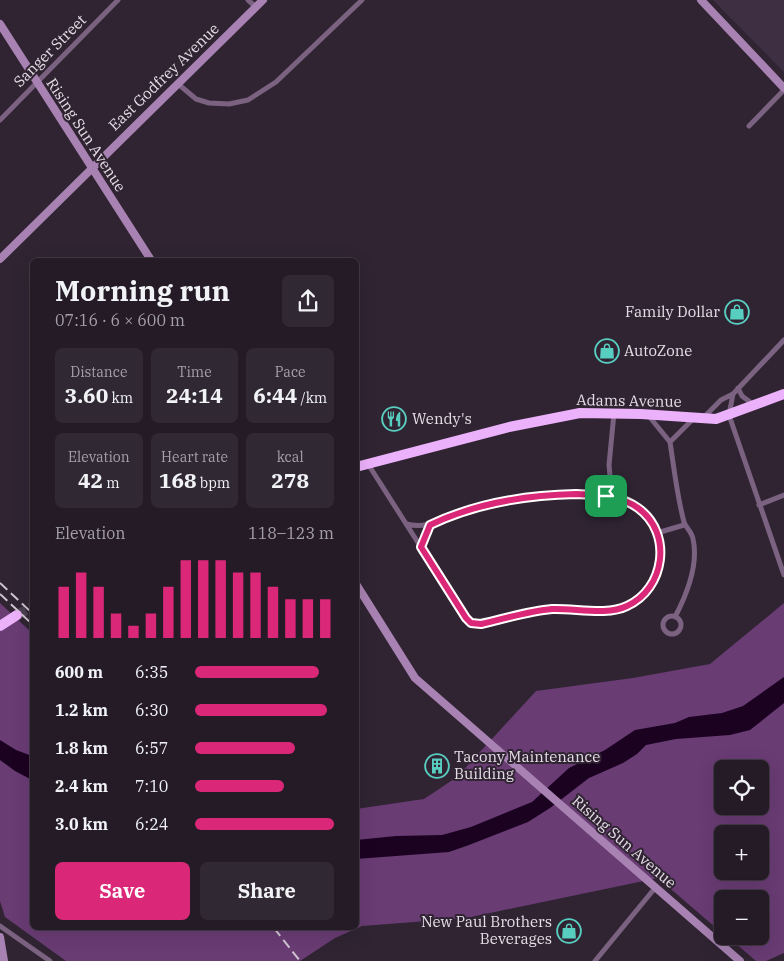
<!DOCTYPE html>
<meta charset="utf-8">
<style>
body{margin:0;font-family:"IBM Plex Serif",serif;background:#302832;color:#f1f3f6;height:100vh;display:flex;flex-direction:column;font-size:19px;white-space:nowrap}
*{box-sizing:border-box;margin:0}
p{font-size:16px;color:#a3a1a7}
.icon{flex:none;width:28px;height:28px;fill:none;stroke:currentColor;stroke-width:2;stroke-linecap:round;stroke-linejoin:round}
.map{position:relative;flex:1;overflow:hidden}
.sheet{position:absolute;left:30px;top:258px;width:329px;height:672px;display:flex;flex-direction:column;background:#241b26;border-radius:8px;box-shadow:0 5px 20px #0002,0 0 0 1px #413943}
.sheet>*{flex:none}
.buttons{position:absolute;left:714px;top:760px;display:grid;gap:10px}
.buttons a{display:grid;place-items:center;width:55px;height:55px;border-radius:8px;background:#241b26;box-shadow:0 5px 20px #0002,0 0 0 1px #413943;font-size:25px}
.pin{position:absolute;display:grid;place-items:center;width:42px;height:42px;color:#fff;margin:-21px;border-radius:10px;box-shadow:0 2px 8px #0006}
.round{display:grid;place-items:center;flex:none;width:52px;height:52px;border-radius:8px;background:#302832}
.summary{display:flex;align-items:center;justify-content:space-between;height:85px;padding:0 25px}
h1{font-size:28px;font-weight:700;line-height:38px}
.stats{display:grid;grid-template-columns:repeat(3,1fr);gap:8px;height:85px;padding:5px 25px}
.stats div{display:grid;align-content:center;border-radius:8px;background:#302832;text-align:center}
.stats b{font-size:21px;font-weight:700}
.stats small{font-size:14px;font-weight:400}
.stats p{font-size:14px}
.chart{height:140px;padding:10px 25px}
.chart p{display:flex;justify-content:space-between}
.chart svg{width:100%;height:90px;margin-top:5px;stroke:#db2777;stroke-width:6}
.primary-button{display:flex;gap:10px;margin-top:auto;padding:10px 25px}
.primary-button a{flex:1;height:58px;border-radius:8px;background:#db2777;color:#fff;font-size:20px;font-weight:700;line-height:58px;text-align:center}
.primary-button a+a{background:#302832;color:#f1f3f6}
ul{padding:0 25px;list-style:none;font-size:16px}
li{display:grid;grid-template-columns:80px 60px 1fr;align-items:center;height:38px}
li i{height:12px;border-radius:6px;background:#db2777}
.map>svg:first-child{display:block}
.built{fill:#3f2f43}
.green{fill:#693c74;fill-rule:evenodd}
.water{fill:#1b0221}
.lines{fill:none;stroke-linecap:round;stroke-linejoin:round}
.highway-tunnel{stroke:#4b404e;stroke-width:10;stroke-dasharray:10 5;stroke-linecap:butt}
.street{stroke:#7a6280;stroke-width:5}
.secondary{stroke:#a882b2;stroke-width:8}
.highway{stroke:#ecb1fb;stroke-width:10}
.rail{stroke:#cec5d0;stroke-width:2;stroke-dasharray:10 5;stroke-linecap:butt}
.route-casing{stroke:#fff;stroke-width:10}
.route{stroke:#db2777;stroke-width:6}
.labels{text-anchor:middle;stroke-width:4;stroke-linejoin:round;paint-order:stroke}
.street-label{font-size:15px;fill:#e5dde7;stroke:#302433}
.poi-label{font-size:15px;fill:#e5dde7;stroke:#302433;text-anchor:start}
</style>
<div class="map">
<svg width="784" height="961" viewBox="0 0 784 961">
<rect width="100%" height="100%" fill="#302433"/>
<!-- built -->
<path class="built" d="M 713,0 L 784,0 L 784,72 Z"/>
<!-- green -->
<path class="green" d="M 0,603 L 32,633 L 32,928 L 356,928 L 356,809 L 424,799 L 457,777 L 536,691 L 633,678 L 710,664 L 784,603 L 784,953 L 766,961 L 756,961 L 727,936 L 760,936 L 760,899 L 722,899 L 722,933 L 658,878 L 466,918 L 362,926 L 335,938 L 300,961 L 66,961 L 5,917 L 0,901 ZM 722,769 L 760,769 L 760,806 L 722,806 ZM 722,834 L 760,834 L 760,871 L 722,871 Z"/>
<!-- water -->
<path class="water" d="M 784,677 L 784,703 L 750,730 L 730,735 L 676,739 L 646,745 L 637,754 L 623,763 L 589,778 L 550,808 L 528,822 L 469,845 L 449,852 L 356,859 L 356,840 L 396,836 L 442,835 L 471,827 L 532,802 L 569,768 L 605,750 L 635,730 L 675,723 L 689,717 L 722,713 L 743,706 Z
M 0,740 L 16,750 L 32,756 L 32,780 L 15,771 L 0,760 Z"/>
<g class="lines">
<!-- highway-tunnel -->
<path class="highway-tunnel" d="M 17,615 L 32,607"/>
<!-- street -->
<path class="street" d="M 248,0 L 256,7
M 177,83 L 196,99 L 209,103 L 229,104 L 248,100 L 276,82 L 362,0
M 0,120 L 118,0
M 749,126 L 784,90
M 784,340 L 733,394 L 729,415 L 784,575
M 738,388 L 742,396 L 754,405
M 648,415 L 670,442 L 694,418
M 703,418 L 721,400 L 733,394
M 670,442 C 674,468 677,496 684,522 C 686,528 692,532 693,539 C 699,565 687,594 675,617
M 368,464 L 466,618 L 471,623 L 481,624 C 504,620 527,611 551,609 C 584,607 623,621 647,591 C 653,583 658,574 660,564 C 663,548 658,530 648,518 C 622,485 541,492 504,500 C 490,503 477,508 464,511 C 442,517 430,530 406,524
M 606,496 L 610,476 L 609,465 L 614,413
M 759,505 L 784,495
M 657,533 L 684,525
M 421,547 L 430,525
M663 625a9 9 0 1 1 18 0a9 9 0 1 1-18 0Z
M 0,926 L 50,961
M 595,961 L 655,888"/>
<!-- secondary -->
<path class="secondary" d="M 701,0 L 784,88
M 0,24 L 151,260
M 0,259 L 263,0
M 356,584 L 415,678 L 740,961
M 0,937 L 4,961"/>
<!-- highway -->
<path class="highway" d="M 356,467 L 509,427 L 580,413 L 641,414 L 716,419 L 784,394
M 0,626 L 17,615"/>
<!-- rail -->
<path class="rail" d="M 0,583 L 32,613
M 0,594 L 32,624
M 274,928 L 300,961"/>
</g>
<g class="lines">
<!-- route casing -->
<g class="route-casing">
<path id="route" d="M 576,494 C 598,495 620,495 638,508 C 673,533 665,589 627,606 C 607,616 575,608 552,609 C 528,611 504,619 481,624 L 471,623 L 466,618 L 421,547 L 430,525 C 476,503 525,495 576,494 Z"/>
</g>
<!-- route -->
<use href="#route" class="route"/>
</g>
<!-- icons -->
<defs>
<g id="shop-ring" transform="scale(1.25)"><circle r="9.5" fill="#302433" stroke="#58cec0" stroke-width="1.5"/><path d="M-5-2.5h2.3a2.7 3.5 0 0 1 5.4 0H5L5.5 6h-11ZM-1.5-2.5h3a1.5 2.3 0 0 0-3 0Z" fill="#58cec0"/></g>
<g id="restaurant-ring" transform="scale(1.25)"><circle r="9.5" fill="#302433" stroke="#58cec0" stroke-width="1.5"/><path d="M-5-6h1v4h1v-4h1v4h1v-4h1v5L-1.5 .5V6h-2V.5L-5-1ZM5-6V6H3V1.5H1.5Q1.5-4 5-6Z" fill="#58cec0"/></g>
<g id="building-ring" transform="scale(1.25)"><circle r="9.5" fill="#302433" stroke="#58cec0" stroke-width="1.5"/><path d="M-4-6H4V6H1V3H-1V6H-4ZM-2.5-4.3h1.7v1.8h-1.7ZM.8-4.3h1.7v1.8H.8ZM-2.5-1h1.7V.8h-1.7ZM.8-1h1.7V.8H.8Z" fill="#58cec0"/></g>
</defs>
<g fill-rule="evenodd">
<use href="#shop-ring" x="737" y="312"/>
<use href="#shop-ring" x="607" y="351"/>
<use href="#restaurant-ring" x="394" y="419"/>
<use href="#building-ring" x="437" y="766"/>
<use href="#shop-ring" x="569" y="931"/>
</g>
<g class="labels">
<!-- street labels -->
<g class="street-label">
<text transform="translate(50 51) rotate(-45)" y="5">Sanger Street</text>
<text transform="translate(164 77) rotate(-44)" y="5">East Godfrey Avenue</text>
<text transform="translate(86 135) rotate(57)" y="5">Rising Sun Avenue</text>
<text transform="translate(629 401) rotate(1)" y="5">Adams Avenue</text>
<text transform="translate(624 842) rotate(41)" y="5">Rising Sun Avenue</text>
</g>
<!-- poi labels -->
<g class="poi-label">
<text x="720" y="317" text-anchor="end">Family Dollar</text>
<text x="624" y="356">AutoZone</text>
<text x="412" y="424">Wendy's</text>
<text x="454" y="762">Tacony Maintenance<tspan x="454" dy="17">Building</tspan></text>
<text x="552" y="927" text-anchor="end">New Paul Brothers<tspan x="552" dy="17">Beverages</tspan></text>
</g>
</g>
</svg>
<div class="buttons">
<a><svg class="icon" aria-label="locate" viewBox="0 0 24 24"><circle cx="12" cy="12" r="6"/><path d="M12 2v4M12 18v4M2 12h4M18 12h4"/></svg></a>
<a>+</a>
<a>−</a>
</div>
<div class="pin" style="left:606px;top:496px;background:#1e9e55"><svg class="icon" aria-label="arrive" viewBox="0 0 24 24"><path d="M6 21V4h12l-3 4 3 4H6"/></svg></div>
<section class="sheet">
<div class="summary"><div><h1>Morning run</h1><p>07:16 · 6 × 600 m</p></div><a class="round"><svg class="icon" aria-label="share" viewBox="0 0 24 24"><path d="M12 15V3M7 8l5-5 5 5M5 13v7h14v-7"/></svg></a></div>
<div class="stats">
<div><p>Distance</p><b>3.60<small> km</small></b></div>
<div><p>Time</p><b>24:14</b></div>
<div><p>Pace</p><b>6:44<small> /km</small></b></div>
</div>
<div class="stats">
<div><p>Elevation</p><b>42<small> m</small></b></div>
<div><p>Heart rate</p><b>168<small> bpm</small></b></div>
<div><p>kcal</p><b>278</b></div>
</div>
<div class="chart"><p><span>Elevation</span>118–123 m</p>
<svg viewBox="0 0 160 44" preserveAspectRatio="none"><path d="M5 44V19M15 44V12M25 44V19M35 44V32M45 44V38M55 44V32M65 44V19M75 44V6M85 44V6M95 44V6M105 44V12M115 44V12M125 44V19M135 44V25M145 44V25M155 44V25"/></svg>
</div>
<ul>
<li><b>600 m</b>6:35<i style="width:89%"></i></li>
<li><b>1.2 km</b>6:30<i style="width:95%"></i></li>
<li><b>1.8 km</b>6:57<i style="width:72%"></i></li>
<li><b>2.4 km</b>7:10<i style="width:64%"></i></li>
<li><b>3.0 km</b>6:24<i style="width:100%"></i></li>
</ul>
<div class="primary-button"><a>Save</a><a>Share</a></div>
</section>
</div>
